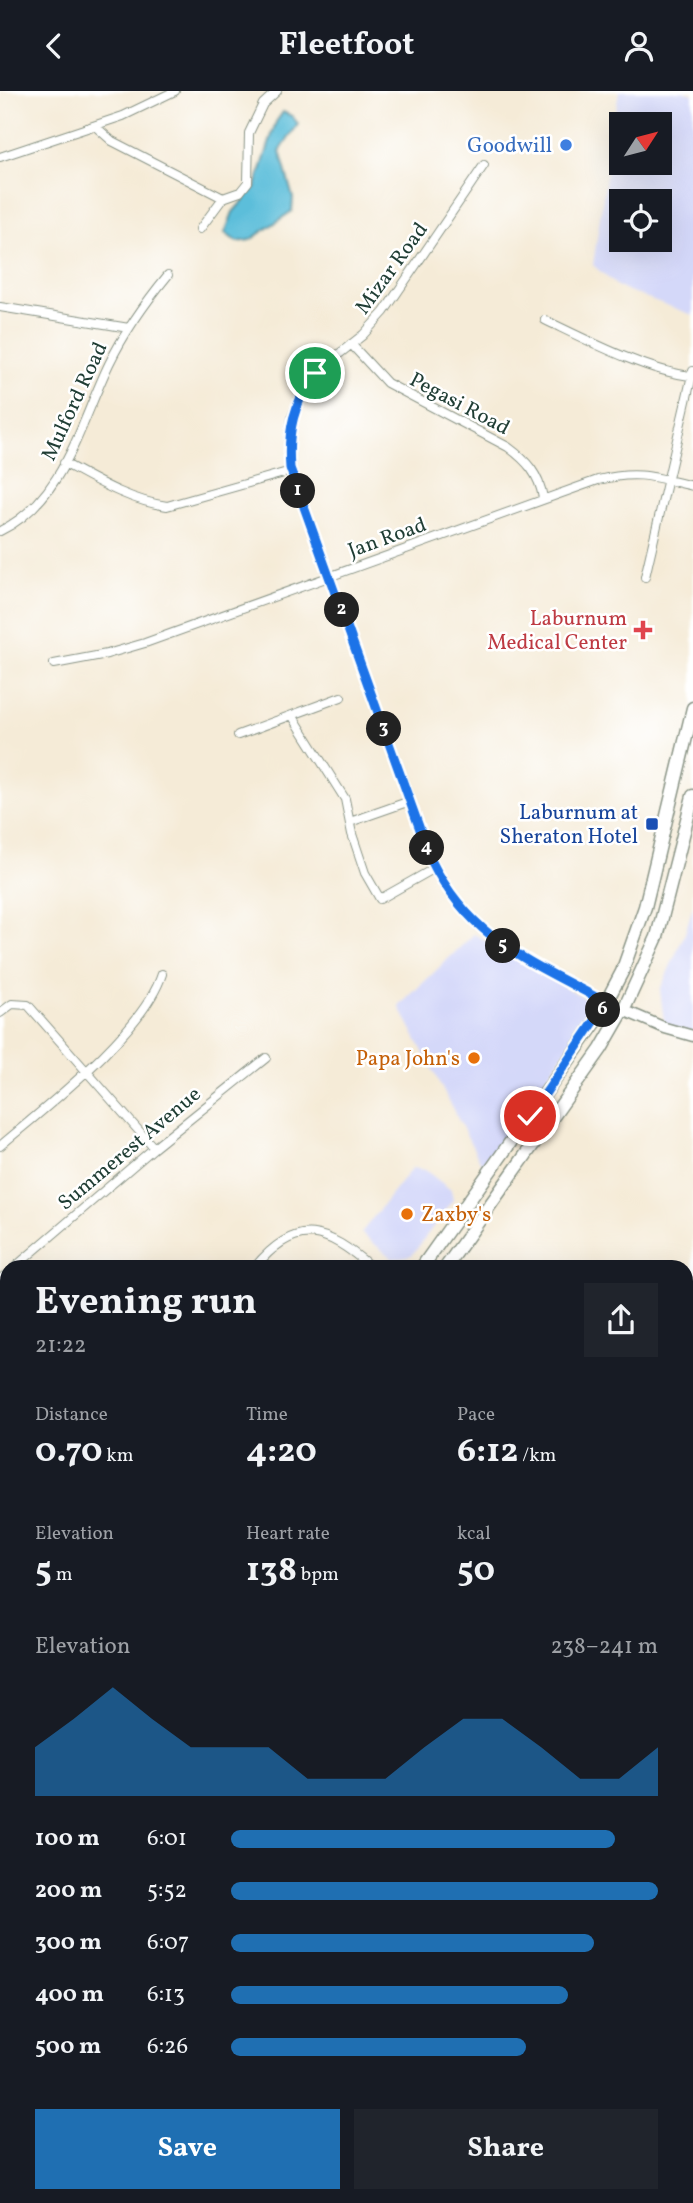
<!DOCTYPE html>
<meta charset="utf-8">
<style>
body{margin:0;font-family:Vollkorn,serif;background:#20242c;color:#f1f3f6;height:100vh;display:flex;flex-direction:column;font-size:26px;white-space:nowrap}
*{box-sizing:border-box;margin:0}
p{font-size:23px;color:#9ea1a6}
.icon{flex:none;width:38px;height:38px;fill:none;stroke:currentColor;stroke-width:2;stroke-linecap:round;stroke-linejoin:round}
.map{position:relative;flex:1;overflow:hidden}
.sheet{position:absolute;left:0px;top:1169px;width:693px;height:943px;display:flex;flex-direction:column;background:#171b24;border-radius:21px 21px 0 0;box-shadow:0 7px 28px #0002}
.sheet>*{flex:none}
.needle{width:46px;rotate:54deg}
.tools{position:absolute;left:609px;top:21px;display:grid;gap:14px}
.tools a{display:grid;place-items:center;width:63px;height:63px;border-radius:0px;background:#171b24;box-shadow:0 7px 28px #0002;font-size:35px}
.pin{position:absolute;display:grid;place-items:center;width:60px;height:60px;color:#fff;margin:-30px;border:4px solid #fff;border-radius:50%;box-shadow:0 2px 7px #0007}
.km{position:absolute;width:35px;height:35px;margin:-18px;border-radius:50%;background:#222;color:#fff;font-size:19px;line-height:35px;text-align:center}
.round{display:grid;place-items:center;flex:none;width:74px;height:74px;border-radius:0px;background:#20242c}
.overview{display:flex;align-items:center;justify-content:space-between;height:119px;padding:0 35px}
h1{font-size:38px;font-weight:700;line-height:52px}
.figures{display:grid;grid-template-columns:repeat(3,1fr);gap:10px;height:119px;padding:7px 35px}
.figures div{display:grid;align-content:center}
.figures b{font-size:35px;font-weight:700}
.figures small{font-size:19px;font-weight:400}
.figures p{font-size:19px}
.chart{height:196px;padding:14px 35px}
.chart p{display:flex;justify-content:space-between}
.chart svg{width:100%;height:126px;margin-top:7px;fill:#1f6fb2;opacity:.7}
.button{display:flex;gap:14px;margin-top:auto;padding:14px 35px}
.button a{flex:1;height:80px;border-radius:0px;background:#1f6fb2;color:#fff;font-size:28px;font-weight:700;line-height:80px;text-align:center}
.button a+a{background:#20242c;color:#f1f3f6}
ul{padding:0 35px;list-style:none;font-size:23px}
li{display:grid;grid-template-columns:112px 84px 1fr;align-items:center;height:52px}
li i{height:18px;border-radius:9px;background:#1f6fb2}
header{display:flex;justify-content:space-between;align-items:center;height:91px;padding:0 35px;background:#171b24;font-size:32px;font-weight:700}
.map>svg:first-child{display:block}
.built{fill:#d4d8f9;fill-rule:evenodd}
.water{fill:#5cbeda;stroke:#3e7e87;stroke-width:2}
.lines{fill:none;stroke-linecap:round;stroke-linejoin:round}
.street-casing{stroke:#8a9486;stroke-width:10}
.secondary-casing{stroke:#8a9486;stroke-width:13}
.primary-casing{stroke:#8a9486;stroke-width:15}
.street{stroke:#fff;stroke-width:8}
.secondary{stroke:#fff;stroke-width:10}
.primary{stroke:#fff;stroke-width:12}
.route-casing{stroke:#fff;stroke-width:14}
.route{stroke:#1a73e8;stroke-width:9}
.shop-dot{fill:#3f7fe0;stroke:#fff;stroke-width:2.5}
.health-dot{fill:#e0444e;stroke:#fff;stroke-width:2.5}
.transit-dot{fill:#1a4fb4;stroke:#fff;stroke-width:2.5}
.food-dot{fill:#e8710a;stroke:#fff;stroke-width:2.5}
.labels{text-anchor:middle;stroke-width:5;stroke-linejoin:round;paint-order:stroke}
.shop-label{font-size:21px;fill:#366cbe;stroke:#fff;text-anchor:end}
.street-label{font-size:21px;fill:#1f3d34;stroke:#fff}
.health-label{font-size:21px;fill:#be3a42;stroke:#fff;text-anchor:end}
.transit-label{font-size:21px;fill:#164399;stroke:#fff;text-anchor:end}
.food-label{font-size:21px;fill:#c56008;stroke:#fff;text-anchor:end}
</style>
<header><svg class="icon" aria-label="back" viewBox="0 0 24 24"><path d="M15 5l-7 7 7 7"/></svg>Fleetfoot<svg class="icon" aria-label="person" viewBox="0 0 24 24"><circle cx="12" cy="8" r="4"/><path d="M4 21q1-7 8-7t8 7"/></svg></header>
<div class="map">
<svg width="693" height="2112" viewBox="0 0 693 2112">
<rect width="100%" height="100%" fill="#fff"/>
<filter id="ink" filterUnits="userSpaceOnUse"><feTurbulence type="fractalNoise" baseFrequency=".0143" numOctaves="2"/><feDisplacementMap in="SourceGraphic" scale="14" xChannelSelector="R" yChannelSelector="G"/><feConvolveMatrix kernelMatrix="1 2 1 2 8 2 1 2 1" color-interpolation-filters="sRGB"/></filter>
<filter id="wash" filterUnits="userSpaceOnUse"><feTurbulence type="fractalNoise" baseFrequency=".00686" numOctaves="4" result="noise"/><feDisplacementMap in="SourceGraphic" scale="28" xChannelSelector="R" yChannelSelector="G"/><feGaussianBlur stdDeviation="1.57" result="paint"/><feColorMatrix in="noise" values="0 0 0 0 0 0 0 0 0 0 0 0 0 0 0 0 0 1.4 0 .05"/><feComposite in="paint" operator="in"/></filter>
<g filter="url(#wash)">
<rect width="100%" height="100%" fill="#f5ebd7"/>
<!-- built -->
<path class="built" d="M 619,0 L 684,0 L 693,3 L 693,224 L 618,196 L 593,174 ZM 621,33 L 660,33 L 660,72 L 621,72 ZM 621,110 L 660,110 L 660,149 L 621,149 Z
M 693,815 L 693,945 L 665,937 L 660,899 L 685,842 Z
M 474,843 L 586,908 L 592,917 L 589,926 L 483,1076 L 399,915 Z
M 412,1077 L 425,1079 L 451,1099 L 453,1109 L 412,1164 L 393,1168 L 361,1142 Z
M 7,1258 L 7,1580 L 0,1566 L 0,1264 Z
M 0,1671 L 7,1694 L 7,1728 L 0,1736 Z
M 0,1850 L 7,1859 L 7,1924 L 0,1929 Z
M 380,2105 L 510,2105 L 503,2112 L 387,2112 Z"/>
<!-- water -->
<path class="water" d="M 283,21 L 292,25 L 298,33 L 280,60 L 293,107 L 292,120 L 250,149 L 237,151 L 225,142 L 233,121 L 256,95 L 276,31 Z"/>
</g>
<g filter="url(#ink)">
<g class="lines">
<!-- street casing -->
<g class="street-casing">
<path id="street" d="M 95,35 L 112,50 L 223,107
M 0,66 L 123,25 L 175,0
M 484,74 L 384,221 L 363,244 L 315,282 L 304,297 L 292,326 L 289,348 L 290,377 L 431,769 C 472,852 531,869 607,912
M 200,138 L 223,107 L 240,101 L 248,91 L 249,42 L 263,13 L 277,0
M 0,216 L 129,237
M 545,229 C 585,248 648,281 692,285
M 351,253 L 387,292 L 508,356 C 527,370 539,383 543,407
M 64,372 C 97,390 130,410 167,415 L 291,380
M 0,440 C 64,409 80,333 109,273 C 125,240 145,212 168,184
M 645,486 L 693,280
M 54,573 L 107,563 L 145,552 L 598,389 C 638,379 655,386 693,395
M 292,624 L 345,708 L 352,743 L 365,782 L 380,808 L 435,777
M 238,644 L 341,606
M 350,731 L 410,710
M 0,922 L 12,913 L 28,914 L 154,1057
M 0,1055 C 46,1016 144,940 162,883
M 15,1176 L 154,1057 L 266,967
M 255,1176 C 297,1125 327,1138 371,1176
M 0,1188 L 7,1183
M 686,1451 L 693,1457
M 0,1487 L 7,1480
M 686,1505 L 693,1498
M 686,1681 L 693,1674
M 686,1864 L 693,1857
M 0,1952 L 7,1947
M 686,2042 L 693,2035
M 547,2105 L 553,2112
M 90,2112 L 99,2105
M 520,2112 L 527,2105
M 613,2112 L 620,2105"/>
</g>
<!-- secondary casing -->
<g class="secondary-casing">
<path id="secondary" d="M 607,912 L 665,937 L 693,945"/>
</g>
<!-- primary casing -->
<g class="primary-casing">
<path id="primary" d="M 422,1176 L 595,932 L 622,881 L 645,816 L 693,617
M 446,1176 L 601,958 L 624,918 L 657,846 L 693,705
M 0,1569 L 7,1587
M 0,1613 L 7,1630
M 0,1761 L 7,1753
M 0,1789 L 7,1780
M 344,2105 L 350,2112
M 366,2105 L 373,2112"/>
</g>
<!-- street -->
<use href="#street" class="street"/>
<!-- secondary -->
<use href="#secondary" class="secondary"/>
<!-- primary -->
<use href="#primary" class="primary"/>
</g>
</g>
<g class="lines" filter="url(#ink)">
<!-- route casing -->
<g class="route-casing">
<path id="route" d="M 315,282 C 294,312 287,340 290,377 L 431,769 C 471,850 532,871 607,912 L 530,1025"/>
</g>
<!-- route -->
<use href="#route" class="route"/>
</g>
<!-- markers -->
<circle class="shop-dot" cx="566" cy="54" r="7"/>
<path class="health-dot" d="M639.5 528.5h7v7h7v7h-7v7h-7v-7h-7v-7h7z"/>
<rect class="transit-dot" x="645" y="726" width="14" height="14" rx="3.5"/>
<g class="food-dot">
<circle cx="474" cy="967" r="7"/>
<circle cx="407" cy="1123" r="7"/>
</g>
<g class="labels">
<!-- shop labels -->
<g class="shop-label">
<text x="552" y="61">Goodwill</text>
</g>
<!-- street labels -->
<g class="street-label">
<text transform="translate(391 177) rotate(-54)" y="7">Mizar Road</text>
<text transform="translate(74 310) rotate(-65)" y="7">Mulford Road</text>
<text transform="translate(460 312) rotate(28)" y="7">Pegasi Road</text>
<text transform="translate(387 446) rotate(-20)" y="7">Jan Road</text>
<text transform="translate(129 1057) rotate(-40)" y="7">Summerest Avenue</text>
</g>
<!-- health labels -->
<g class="health-label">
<text x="627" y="534">Laburnum<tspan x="627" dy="24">Medical Center</tspan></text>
</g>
<!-- transit labels -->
<g class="transit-label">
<text x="638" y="728">Laburnum at<tspan x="638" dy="24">Sheraton Hotel</tspan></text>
</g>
<!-- food labels -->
<g class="food-label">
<text x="460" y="974">Papa John's</text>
<text x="421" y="1130" text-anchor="start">Zaxby's</text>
</g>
</g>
</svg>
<div class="tools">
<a><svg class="needle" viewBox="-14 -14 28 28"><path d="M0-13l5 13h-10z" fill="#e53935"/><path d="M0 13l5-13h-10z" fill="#9ea1a6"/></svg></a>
<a><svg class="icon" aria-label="locate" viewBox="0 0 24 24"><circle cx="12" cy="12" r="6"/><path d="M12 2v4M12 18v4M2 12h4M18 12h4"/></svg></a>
</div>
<div class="pin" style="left:315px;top:282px;background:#1e9e55"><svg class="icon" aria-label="arrive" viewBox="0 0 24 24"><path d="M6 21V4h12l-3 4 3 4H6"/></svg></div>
<div class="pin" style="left:530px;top:1025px;background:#d93025"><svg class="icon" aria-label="check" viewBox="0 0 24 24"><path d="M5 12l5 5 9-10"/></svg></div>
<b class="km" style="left:298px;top:400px">1</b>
<b class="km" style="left:342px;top:519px">2</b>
<b class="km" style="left:384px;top:638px">3</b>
<b class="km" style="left:427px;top:757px">4</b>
<b class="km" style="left:503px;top:855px">5</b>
<b class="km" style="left:603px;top:919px">6</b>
<section class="sheet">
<div class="overview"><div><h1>Evening run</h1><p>21:22</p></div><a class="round"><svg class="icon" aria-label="share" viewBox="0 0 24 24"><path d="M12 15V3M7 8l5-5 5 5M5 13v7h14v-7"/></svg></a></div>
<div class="figures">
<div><p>Distance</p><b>0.70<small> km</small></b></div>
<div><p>Time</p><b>4:20</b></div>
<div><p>Pace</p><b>6:12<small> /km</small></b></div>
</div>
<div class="figures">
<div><p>Elevation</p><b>5<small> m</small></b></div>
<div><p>Heart rate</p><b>138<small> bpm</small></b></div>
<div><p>kcal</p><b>50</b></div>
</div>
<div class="chart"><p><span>Elevation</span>238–241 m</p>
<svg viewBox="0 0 160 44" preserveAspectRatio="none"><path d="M0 44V27L10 17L20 6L30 17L40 27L50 27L60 27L70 38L80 38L90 38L100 27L110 17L120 17L130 27L140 38L150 38L160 27V44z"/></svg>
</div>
<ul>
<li><b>100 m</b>6:01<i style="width:90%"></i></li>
<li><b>200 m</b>5:52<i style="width:100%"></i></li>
<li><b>300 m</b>6:07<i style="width:85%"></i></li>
<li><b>400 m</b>6:13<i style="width:79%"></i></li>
<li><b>500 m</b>6:26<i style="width:69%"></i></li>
</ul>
<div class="button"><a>Save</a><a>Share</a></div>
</section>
</div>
